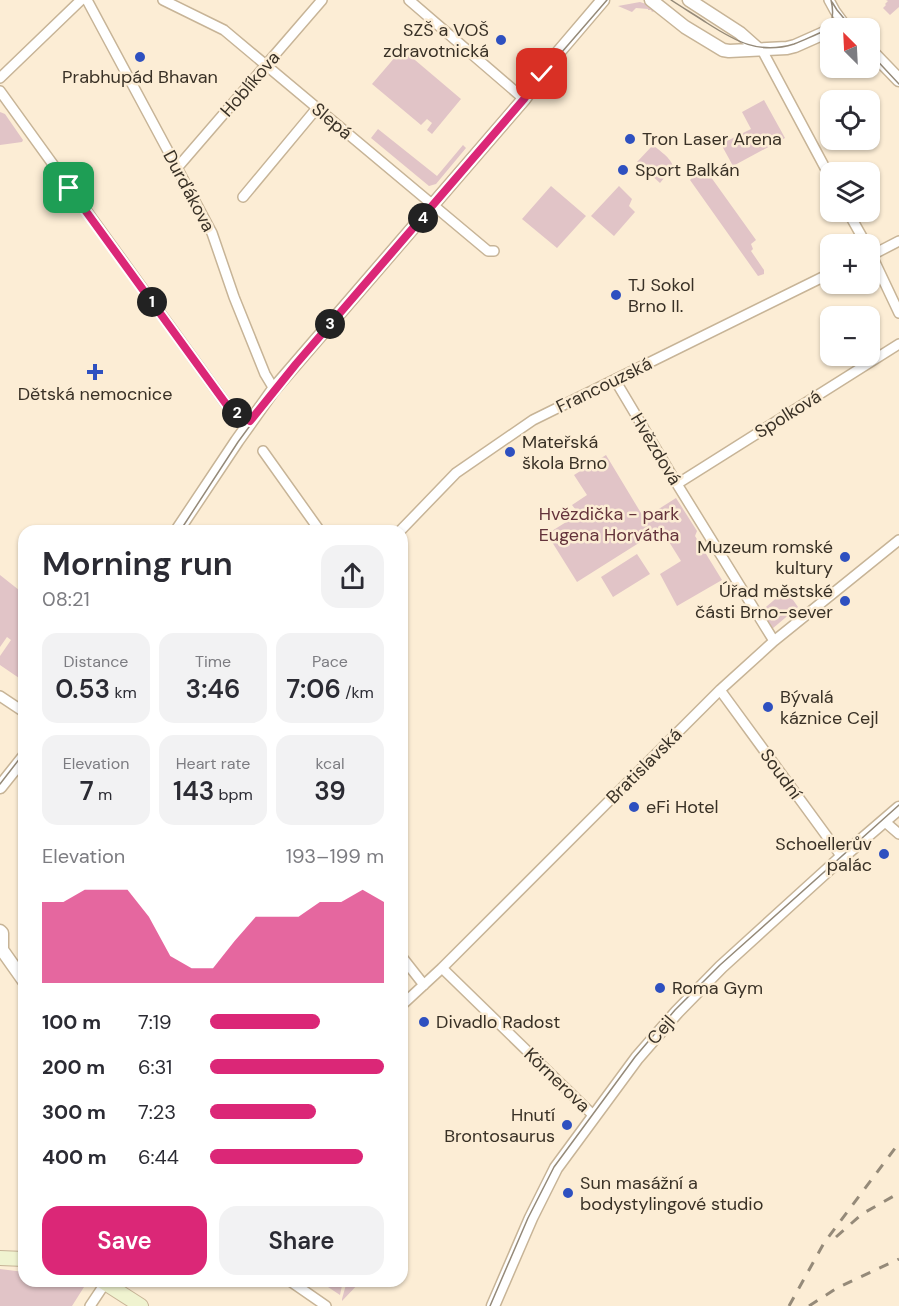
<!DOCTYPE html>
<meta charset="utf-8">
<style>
body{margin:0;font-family:"DM Sans",sans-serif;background:#f2f2f3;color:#2b2b33;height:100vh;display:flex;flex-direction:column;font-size:22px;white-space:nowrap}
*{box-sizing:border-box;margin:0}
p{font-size:20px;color:#7c7c81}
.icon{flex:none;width:33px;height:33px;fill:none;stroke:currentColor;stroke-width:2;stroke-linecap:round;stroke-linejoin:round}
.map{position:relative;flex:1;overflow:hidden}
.drawer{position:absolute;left:18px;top:525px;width:390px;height:762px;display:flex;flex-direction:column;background:#fff;border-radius:18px;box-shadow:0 2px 4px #0004}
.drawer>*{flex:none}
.needle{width:39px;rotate:336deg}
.controls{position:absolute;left:820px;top:18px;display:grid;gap:12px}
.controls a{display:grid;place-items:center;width:60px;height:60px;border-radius:12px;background:#fff;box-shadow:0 2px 4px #0004;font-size:30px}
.pin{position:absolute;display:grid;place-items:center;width:51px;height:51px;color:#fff;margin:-26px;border-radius:12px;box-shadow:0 3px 9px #0006}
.km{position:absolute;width:30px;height:30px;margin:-15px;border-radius:50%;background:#222;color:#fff;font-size:16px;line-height:30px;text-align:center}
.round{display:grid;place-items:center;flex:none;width:63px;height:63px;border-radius:18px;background:#f2f2f3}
.overview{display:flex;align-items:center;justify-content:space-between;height:102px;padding:0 24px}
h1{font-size:33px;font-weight:600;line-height:45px}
.stats{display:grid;grid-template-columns:repeat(3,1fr);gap:9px;height:102px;padding:6px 24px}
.stats div{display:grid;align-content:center;border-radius:15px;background:#f2f2f3;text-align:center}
.stats b{font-size:26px;font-weight:600}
.stats small{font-size:16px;font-weight:400}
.stats p{font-size:16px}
.chart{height:168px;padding:12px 24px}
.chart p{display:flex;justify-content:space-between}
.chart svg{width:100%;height:108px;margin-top:6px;fill:#db2777;opacity:.7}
.action{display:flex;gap:12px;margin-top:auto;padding:12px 24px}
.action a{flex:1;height:69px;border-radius:18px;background:#db2777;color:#fff;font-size:24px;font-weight:600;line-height:69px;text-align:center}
.action a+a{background:#f2f2f3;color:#2b2b33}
ul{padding:0 24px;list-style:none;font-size:20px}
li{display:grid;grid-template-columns:96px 72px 1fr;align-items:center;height:45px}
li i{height:15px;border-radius:8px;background:#db2777}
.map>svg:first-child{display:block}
.green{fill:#e1c4c7}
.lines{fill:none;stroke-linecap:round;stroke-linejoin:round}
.minor-casing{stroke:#c7b497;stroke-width:12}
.tertiary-casing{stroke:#c7b497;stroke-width:15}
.secondary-casing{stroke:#c7b497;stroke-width:16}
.minor{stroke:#fff;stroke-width:9}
.tertiary{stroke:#fff;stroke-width:12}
.secondary{stroke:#f0f3d0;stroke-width:14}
.tram{stroke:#958a79;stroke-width:1.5}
.rail{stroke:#958a79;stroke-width:3;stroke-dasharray:10 10;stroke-linecap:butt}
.route-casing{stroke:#fff;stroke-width:12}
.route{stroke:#db2777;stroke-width:8}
.poi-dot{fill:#2e50c0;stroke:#fcedd5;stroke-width:2}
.labels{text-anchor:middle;stroke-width:5;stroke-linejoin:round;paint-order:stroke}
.poi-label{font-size:18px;fill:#393126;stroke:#fcedd5;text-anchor:start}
.street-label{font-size:18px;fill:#393126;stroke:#fcedd5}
.park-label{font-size:18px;fill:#64333b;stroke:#fcedd5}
</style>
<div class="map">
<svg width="899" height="1306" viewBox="0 0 899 1306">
<rect width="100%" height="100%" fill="#fcedd5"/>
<!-- green -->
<path class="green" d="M 886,0 L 899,0 L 899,7 L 890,15 L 883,8 L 886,5 L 885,4 L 888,1 Z
M 640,2 L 652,6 L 657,10 L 652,12 L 651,10 L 648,10 L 648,9 L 636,8 L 632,12 L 618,6 Z
M 402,49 L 461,99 L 432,134 L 427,130 L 432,123 L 427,119 L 421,125 L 372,84 Z
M 764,100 L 785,138 L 733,166 L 721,144 L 751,129 L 742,112 Z
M 0,112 L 5,114 L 23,140 L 22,142 L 0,145 Z
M 378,129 L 437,176 L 463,145 L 466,148 L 436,184 L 429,186 L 371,138 Z
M 653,145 C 662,153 680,163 671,177 L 668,173 L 660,183 L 637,162 Z
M 703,166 L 756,240 L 751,244 L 753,249 L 751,251 L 764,270 L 764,274 L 758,276 L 690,180 Z
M 551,186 L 586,216 L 557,248 L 522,219 Z
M 619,186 L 632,199 L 629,206 L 635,212 L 614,236 L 591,216 Z
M 606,455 L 647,523 L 656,517 L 654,512 L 676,498 L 697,531 L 695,536 L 722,580 L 677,606 L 660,574 L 681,561 L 661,529 L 577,582 L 547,534 L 579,514 L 572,505 L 587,495 L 574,475 Z
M 637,554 L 650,574 L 613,597 L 601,577 Z
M 0,575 L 24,594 L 24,672 L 19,678 L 0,665 L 0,656 L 11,640 L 7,637 L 0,647 Z
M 786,590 L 798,607 L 772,629 L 761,611 Z
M 0,1269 L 24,1272 L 24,1281 L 70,1281 L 84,1287 L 72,1306 L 0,1306 Z
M 319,1281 L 343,1281 L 340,1295 Z
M 347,1281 L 361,1281 L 342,1301 L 342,1299 Z"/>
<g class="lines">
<!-- minor casing -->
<g class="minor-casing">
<path id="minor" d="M 87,0 L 212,233 L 234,297 L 265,374 L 274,389
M 163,0 L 224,30 L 488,251 L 494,251
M 409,0 L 524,99
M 829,0 L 835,11 L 846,26
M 762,50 L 831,179
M 0,78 L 81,0
M 0,91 L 229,408 L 250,421
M 177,168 L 322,0
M 243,197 L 317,108
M 848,212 L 866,244
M 870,256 L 899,241
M 872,256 L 899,313
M 615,380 L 677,484 L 774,641
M 263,451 L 320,531
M 677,484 L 899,344
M 400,531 L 456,473 L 533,420 L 831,273
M 720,690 L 842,857
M 0,696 L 24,712
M 884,821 L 899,834
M 402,957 L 424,985
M 442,968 L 594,1116
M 402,1005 L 442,968 L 720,690 L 774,641 L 899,540
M 290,1281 L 326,1306
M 90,1306 L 106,1282"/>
</g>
<!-- tertiary casing -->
<g class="tertiary-casing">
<path id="tertiary" d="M 651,0 L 685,27 L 723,50 L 729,51 L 787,48 L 795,46 L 831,30
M 689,0 L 740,33 L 758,49
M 836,28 L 846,26 L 849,28
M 870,50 L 899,80
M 177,531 L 237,441 L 274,389 L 524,99 L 557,54 L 603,0
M 0,787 L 24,757
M 0,931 L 2,933 L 2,950
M 0,947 L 24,981
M 493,1306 L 531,1218 L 556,1168 L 637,1058 L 677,1012 L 721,967 L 842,857 L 899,808"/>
</g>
<!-- secondary casing -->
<g class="secondary-casing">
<path id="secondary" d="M 0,1258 L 24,1259
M 102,1281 L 141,1306"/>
</g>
<!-- minor -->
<use href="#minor" class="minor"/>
<!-- tertiary -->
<use href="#tertiary" class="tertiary"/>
<!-- secondary -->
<use href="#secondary" class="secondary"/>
<!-- tram -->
<path class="tram" d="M 671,0 C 683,8 695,15 707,23 C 735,41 759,55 794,44 C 811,38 824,28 843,28
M 832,2 L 837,10 L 852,28
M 825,33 C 833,24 834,12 831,0
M 870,53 L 899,84
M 180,531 L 238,442 L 280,385 L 526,101 L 555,60 L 607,0
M 0,784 L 24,753
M 490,1306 L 528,1218 L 554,1167 L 635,1057 L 675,1010 L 720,965 L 899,805"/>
<!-- rail -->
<path class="rail" d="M 836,1237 L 862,1214 L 899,1193
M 789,1306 L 824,1243 L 899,1143
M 809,1306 L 837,1288 L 899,1259"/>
</g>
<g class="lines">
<!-- route casing -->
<g class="route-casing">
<path id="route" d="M 69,188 L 229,408 L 250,421 L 296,364 L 524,99 L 542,74"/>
</g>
<!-- route -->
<use href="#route" class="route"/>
</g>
<!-- markers -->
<g class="poi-dot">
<circle cx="501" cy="40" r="6"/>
<circle cx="140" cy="57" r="6"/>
<circle cx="630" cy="139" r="6"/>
<circle cx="623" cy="170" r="6"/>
<circle cx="616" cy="295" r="6"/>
<path d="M92 363h6v6h6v6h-6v6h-6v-6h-6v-6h6z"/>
<circle cx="510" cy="452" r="6"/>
<circle cx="845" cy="557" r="6"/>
<circle cx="845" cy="601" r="6"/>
<circle cx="768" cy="707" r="6"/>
<circle cx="634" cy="807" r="6"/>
<circle cx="884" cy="854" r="6"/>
<circle cx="660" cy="988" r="6"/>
<circle cx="424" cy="1022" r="6"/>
<circle cx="567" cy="1125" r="6"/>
<circle cx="568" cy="1193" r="6"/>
</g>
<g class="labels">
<!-- poi labels -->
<g class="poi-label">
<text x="489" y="36" text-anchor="end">SZŠ a VOŠ<tspan x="489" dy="21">zdravotnická</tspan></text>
<text x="140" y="83" text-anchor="middle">Prabhupád Bhavan</text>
<text x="642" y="145">Tron Laser Arena</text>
<text x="635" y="176">Sport Balkán</text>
<text x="628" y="291">TJ Sokol<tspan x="628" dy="21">Brno II.</tspan></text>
<text x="95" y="400" text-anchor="middle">Dětská nemocnice</text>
<text x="522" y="448">Mateřská<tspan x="522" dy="21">škola Brno</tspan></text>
<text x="833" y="553" text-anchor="end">Muzeum romské<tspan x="833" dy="21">kultury</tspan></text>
<text x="833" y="597" text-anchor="end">Úřad městské<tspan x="833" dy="21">části Brno-sever</tspan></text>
<text x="780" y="703">Bývalá<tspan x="780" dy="21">káznice Cejl</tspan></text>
<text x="646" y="813">eFi Hotel</text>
<text x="872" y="850" text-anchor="end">Schoellerův<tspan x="872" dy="21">palác</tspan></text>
<text x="672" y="994">Roma Gym</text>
<text x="436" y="1028">Divadlo Radost</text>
<text x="555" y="1121" text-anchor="end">Hnutí<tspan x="555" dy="21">Brontosaurus</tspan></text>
<text x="580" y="1189">Sun masážní a<tspan x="580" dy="21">bodystylingové studio</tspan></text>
</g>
<!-- street labels -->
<g class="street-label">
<text transform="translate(250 84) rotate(-49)" y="6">Hoblíkova</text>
<text transform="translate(332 121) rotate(40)" y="6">Slepá</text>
<text transform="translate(189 191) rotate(62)" y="6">Durďákova</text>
<text transform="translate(604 385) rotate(-26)" y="6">Francouzská</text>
<text transform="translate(788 414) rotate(-32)" y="6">Spolková</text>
<text transform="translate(656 449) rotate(59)" y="6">Hvězdová</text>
<text transform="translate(644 766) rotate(-45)" y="6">Bratislavská</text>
<text transform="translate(781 774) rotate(54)" y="6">Soudní</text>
<text transform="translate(661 1030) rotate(-49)" y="6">Cejl</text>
<text transform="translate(557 1080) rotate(44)" y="6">Körnerova</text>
</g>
<!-- park labels -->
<g class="park-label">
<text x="609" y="520">Hvězdička - park<tspan x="609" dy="21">Eugena Horvátha</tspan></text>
</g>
</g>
</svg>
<div class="controls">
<a><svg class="needle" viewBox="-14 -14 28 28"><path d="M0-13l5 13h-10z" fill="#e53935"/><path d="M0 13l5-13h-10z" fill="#7c7c81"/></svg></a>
<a><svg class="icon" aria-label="locate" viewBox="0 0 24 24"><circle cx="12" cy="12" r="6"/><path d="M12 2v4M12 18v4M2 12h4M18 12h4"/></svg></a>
<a><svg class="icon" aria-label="layers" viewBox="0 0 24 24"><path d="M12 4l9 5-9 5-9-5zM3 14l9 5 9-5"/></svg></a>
<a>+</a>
<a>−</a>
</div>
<div class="pin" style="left:69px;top:188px;background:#1e9e55"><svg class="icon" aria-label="arrive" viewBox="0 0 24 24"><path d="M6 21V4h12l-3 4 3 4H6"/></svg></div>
<div class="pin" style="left:542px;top:74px;background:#d93025"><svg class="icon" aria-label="check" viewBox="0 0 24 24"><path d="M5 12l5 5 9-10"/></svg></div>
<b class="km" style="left:152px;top:302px">1</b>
<b class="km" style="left:237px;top:413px">2</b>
<b class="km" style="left:330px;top:324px">3</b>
<b class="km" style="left:423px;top:218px">4</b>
<section class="drawer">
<div class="overview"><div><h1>Morning run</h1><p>08:21</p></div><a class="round"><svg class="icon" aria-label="share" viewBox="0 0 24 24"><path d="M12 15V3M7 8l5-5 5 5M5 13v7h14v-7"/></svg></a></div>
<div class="stats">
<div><p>Distance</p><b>0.53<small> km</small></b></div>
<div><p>Time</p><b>3:46</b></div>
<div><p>Pace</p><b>7:06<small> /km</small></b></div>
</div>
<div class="stats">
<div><p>Elevation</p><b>7<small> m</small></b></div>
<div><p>Heart rate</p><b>143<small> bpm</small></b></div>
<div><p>kcal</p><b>39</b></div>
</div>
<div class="chart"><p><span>Elevation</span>193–199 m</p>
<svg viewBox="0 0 160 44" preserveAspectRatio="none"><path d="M0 44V11L10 11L20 6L30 6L40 6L50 17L60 33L70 38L80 38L90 27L100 17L110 17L120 17L130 11L140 11L150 6L160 11V44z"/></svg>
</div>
<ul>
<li><b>100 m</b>7:19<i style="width:63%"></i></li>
<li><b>200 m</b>6:31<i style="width:100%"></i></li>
<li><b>300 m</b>7:23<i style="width:61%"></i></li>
<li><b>400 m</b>6:44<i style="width:88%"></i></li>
</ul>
<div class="action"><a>Save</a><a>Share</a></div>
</section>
</div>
